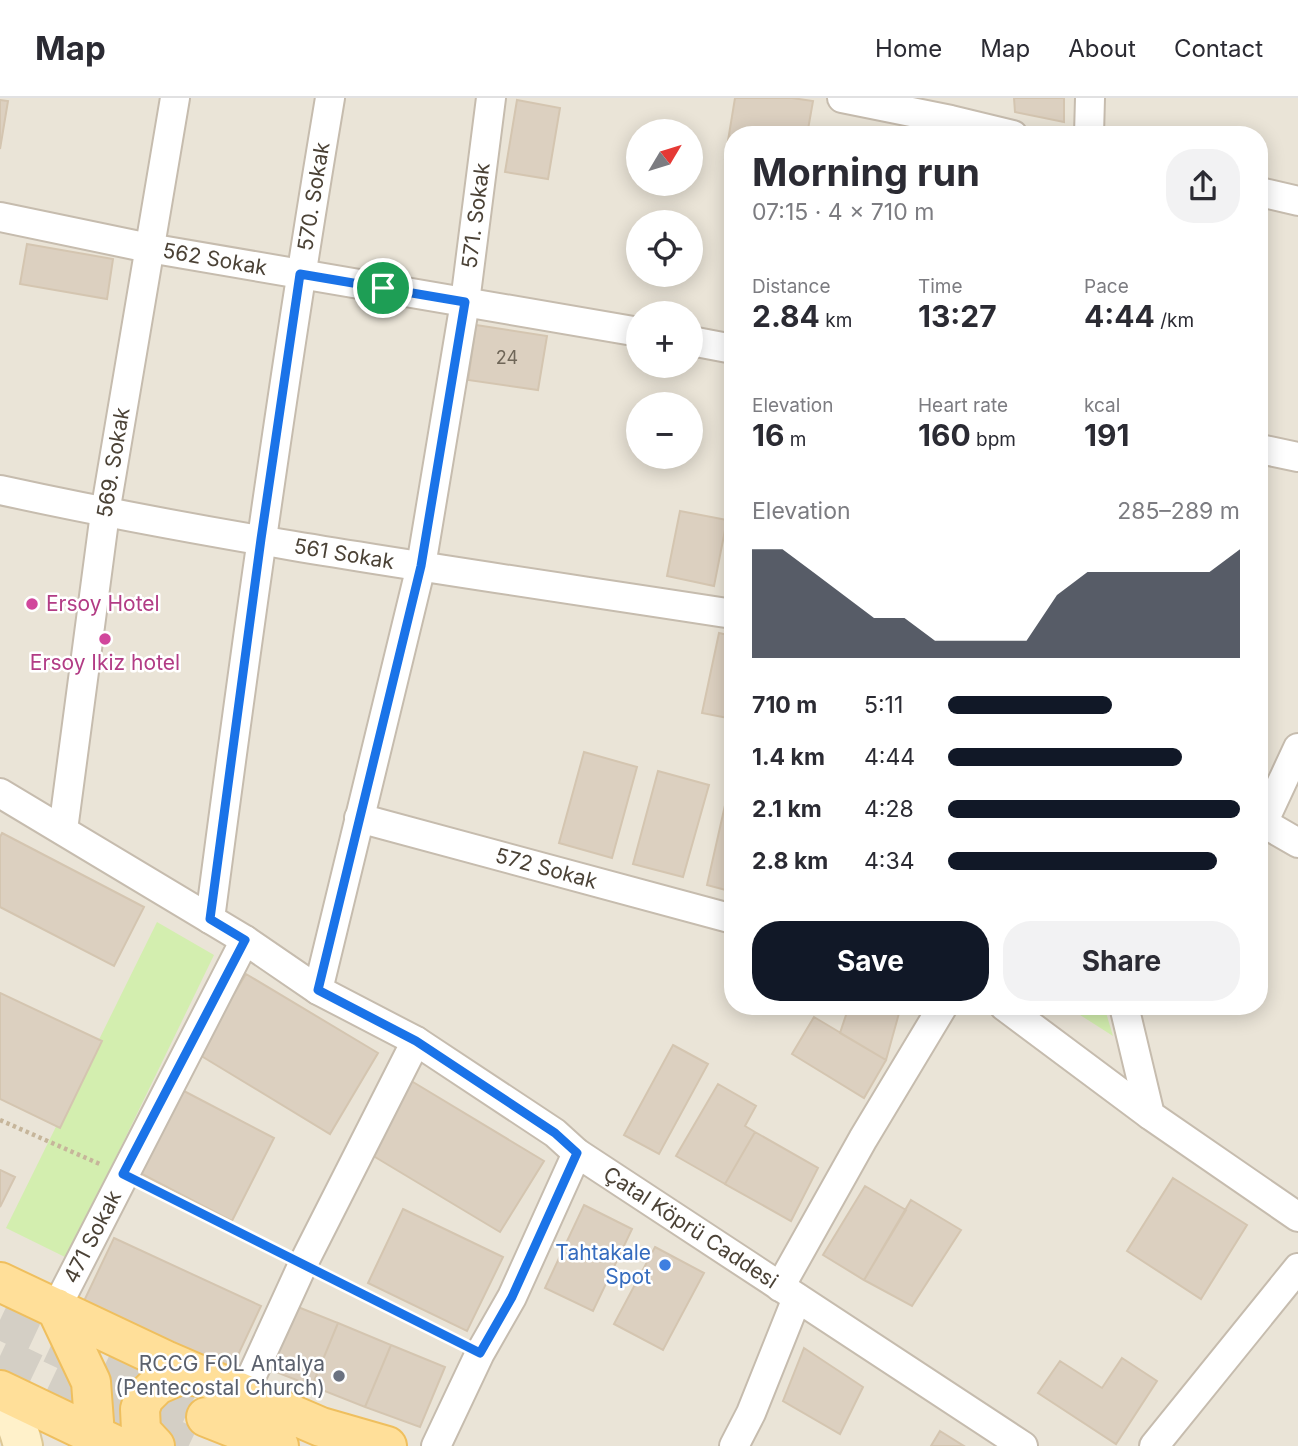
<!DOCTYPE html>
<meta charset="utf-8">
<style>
body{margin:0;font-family:Inter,sans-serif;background:#f2f2f3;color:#2b2b33;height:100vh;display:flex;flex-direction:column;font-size:26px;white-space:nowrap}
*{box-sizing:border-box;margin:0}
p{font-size:23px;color:#7c7c81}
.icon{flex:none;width:38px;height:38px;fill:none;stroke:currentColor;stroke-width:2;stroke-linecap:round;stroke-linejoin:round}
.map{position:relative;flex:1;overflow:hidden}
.details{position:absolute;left:724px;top:28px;width:544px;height:889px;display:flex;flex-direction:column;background:#fff;border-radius:28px;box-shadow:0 4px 18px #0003}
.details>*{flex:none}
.needle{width:46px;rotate:52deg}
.buttons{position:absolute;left:626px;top:21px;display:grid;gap:14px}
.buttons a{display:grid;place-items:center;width:77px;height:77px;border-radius:50%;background:#fff;box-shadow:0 4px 18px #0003;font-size:35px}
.pin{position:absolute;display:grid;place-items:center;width:60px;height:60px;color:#fff;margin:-30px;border:4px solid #fff;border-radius:50%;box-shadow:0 2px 7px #0007}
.round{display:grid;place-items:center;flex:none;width:74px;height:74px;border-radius:28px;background:#f2f2f3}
.summary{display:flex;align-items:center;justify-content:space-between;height:119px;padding:0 28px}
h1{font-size:38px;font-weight:700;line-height:52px}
.metrics{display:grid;grid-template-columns:repeat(3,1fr);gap:10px;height:119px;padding:7px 28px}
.metrics div{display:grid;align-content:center}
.metrics b{font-size:30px;font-weight:700}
.metrics small{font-size:19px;font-weight:400}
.metrics p{font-size:19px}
.chart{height:196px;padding:14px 28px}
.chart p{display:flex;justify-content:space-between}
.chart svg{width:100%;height:126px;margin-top:7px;fill:#111827;opacity:.7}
.cta{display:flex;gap:14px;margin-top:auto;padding:14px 28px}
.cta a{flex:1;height:80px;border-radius:28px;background:#111827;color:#fff;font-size:28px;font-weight:700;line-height:80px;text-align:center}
.cta a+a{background:#f2f2f3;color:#2b2b33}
ul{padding:0 28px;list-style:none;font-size:23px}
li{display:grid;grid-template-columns:112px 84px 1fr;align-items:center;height:52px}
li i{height:18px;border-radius:9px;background:#111827}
header{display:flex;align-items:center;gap:42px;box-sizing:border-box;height:98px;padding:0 35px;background:#fff;border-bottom:2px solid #e1e1e2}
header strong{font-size:33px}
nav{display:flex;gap:38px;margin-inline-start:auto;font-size:24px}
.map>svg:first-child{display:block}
.residential{fill:#eae4d7;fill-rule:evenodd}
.green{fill:#d3eeaf}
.building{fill:#dcd0c0;stroke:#d4c5b0;stroke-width:2}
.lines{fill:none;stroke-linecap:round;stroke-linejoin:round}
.primary-tunnel{stroke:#d4cfc5;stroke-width:38;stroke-dasharray:38 19;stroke-linecap:butt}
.street-casing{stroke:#c6bcae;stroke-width:32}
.secondary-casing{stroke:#ddc897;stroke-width:42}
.primary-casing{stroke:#efbf5e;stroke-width:42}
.path{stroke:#c6b59a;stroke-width:4.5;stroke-dasharray:3.5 3.5;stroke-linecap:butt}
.street{stroke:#fff;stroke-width:28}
.secondary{stroke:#fff1ca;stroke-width:38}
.primary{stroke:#ffdf99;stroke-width:38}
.route-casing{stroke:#fff;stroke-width:14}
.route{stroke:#1a73e8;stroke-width:9}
.hotel-dot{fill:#d1479c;stroke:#fff;stroke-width:2.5}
.shop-dot{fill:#3f7fe0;stroke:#fff;stroke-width:2.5}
.worship-dot{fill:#6b7280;stroke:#fff;stroke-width:2.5}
.labels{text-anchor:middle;stroke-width:5;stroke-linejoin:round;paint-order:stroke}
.number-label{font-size:18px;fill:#6f6658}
.street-label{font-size:21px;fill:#4b4236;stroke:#fff}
.hotel-label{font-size:21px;fill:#b23c85;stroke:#fff;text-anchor:start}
.shop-label{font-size:21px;fill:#366cbe;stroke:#fff;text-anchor:end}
.worship-label{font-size:21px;fill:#5b616d;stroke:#fff;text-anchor:end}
</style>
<header>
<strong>Map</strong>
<nav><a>Home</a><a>Map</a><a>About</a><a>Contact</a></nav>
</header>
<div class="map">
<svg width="1298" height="1348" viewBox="0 0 1298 1348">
<rect width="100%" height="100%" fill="#f6f2e9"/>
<!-- residential -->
<path class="residential" d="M 0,0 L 1298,0 L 1298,1348 L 0,1348 ZM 639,33 L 691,33 L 691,86 L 639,86 ZM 733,37 L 1260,37 L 1260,908 L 733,908 ZM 639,124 L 691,124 L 691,177 L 639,177 ZM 639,215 L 691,215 L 691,268 L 639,268 ZM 639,306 L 691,306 L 691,359 L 639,359 Z"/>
<!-- green -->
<path class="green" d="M 157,824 L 214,857 L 67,1160 L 6,1130 Z
M 1066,908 L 1104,908 L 1113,938 Z"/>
<!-- building -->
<path class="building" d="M 735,0 L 792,0 L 813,3 L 807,37 L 733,37 L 733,62 L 725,61 Z
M 1014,0 L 1064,0 L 1064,24 L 1015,14 Z
M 0,2 L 8,3 L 0,51 Z
M 517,2 L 560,10 L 548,81 L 505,74 Z
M 27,146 L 113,161 L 107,201 L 20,186 Z
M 476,227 L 547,238 L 538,292 L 468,282 Z
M 680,413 L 727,422 L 714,488 L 667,478 Z
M 719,535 L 733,538 L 733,621 L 702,615 Z
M 584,654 L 637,669 L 612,760 L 559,745 Z
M 658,673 L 709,687 L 683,779 L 633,766 Z
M 728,694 L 733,695 L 733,794 L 707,787 Z
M 2,735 L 144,809 L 114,868 L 0,809 L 0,739 Z
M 246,876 L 378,955 L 330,1036 L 198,956 Z
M 0,895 L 102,943 L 60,1030 L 0,1001 Z
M 849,908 L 901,908 L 886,962 L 840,935 Z
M 814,919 L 886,962 L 864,1000 L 792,956 Z
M 673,947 L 708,966 L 659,1056 L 624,1037 Z
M 408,981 L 544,1063 L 500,1134 L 365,1053 Z
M 718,986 L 756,1008 L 745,1028 L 755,1034 L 725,1086 L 676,1058 Z
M 182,992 L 274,1040 L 232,1123 L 140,1075 Z
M 755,1034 L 818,1070 L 791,1123 L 725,1086 Z
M 0,1072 L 15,1079 L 0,1109 Z
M 1173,1080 L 1247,1127 L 1201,1201 L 1127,1153 Z
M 865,1088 L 906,1112 L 864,1182 L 823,1157 Z
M 911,1102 L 961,1132 L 912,1208 L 864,1182 Z
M 584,1107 L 632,1131 L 593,1213 L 545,1190 Z
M 403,1111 L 503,1159 L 467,1233 L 368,1185 Z
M 114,1140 L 261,1208 L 231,1272 L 84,1203 Z
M 655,1149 L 704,1175 L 663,1252 L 614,1226 Z
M 293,1207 L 338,1225 L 312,1288 L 268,1271 Z
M 338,1225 L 391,1247 L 365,1309 L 312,1288 Z
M 391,1247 L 445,1269 L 420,1329 L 365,1309 Z
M 804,1250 L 863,1289 L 840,1336 L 783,1303 Z
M 1122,1260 L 1157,1283 L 1116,1346 L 1038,1295 L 1060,1263 L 1102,1290 Z
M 940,1333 L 964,1348 L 931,1348 Z"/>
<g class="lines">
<!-- primary-tunnel -->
<path class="primary-tunnel" d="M 0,1222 L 206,1319
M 0,1258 L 189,1348"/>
<!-- street casing -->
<g class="street-casing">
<g id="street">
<path d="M 842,0 L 951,22 L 1013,37"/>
<path d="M 1089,37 L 1090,0"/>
<path d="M 1260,94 L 1298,103"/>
<path id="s1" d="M 0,119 L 149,150 L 639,234"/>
<path d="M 691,243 L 733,251"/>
<path d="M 1260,351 L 1298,359"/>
<path id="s2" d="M 0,392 C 242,445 488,478 733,516"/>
<path id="s3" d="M 0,695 L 245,842 L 318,892 L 416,943 L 555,1035 L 577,1055 L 1023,1348"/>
<path id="s4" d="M 359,720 L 733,821"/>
<path d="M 1260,723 L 1298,745"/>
<path d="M 1263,725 L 1298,650"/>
<path id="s5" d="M 63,732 L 105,415 L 175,0"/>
<path id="s6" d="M 210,821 C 246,546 284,273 330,0"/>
<path id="s7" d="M 318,892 L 421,468 L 465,204 L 491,0"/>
<path d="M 1004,908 L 1150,1017"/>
<path d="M 1124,908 L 1150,1017 L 1298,1119"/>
<path d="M 780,1189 L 863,1041 L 943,908"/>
<path id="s8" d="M 56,1210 L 245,842"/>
<path d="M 248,1286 L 303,1166 L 416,943"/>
<path d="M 436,1348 L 480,1255 L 512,1199 L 577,1055"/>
<path d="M 734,1348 L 751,1315 L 797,1200"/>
<path d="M 1154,1348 L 1298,1170"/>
</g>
</g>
<!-- secondary casing -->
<g class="secondary-casing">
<path id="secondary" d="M 0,1301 C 13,1315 19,1330 23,1348"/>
</g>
<!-- primary casing -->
<g class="primary-casing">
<path id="primary" d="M 0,1184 L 165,1262 L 321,1329 L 387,1348
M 56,1210 L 91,1284 L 95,1337
M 0,1292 L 115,1347
M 206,1319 L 279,1348
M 155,1348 L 141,1333 L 140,1311 L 144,1300 L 157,1287 L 180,1277 L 204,1279"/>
</g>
<!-- path -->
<path class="path" d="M 0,1022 L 102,1067
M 148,1088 L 281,1155
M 326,1178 L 459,1245"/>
<!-- street -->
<use href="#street" class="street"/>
<!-- secondary -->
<use href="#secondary" class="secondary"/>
<!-- primary -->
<use href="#primary" class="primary"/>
</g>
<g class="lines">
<!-- route casing -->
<g class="route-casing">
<path id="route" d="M 300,176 L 465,204 L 421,468 L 318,892 L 416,943 L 555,1035 L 577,1055 L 512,1199 L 480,1255 L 123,1076 L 245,842 L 210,821 L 261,441 Z"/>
</g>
<!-- route -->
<use href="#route" class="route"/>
</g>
<!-- markers -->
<g class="hotel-dot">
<circle cx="32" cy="506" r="7"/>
<circle cx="105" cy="541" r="7"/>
</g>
<circle class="shop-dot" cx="665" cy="1167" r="7"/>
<circle class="worship-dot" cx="339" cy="1278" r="7"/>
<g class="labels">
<!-- number labels -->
<g class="number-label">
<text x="507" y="266">24</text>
</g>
<!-- street labels -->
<g class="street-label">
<text dy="7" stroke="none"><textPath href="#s6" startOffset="730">570. Sokak</textPath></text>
<text dy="7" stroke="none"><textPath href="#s7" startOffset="791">571. Sokak</textPath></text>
<text dy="7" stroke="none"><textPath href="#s1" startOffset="219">562 Sokak</textPath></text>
<text dy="7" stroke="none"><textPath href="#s5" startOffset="371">569. Sokak</textPath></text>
<text dy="7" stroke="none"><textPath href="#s2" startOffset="350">561 Sokak</textPath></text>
<text dy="7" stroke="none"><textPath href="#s4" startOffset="194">572 Sokak</textPath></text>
<text dy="7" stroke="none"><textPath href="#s3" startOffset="817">Çatal Köprü Caddesi</textPath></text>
<text dy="7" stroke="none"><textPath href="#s8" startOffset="80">471 Sokak</textPath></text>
</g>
<!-- hotel labels -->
<g class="hotel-label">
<text x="46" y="513">Ersoy Hotel</text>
<text x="105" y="572" text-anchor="middle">Ersoy Ikiz hotel</text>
</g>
<!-- shop labels -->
<g class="shop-label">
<text x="651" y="1162">Tahtakale<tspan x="651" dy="24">Spot</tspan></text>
</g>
<!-- worship labels -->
<g class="worship-label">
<text x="325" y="1273">RCCG FOL Antalya<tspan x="325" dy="24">(Pentecostal Church)</tspan></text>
</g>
</g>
</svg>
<div class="buttons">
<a><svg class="needle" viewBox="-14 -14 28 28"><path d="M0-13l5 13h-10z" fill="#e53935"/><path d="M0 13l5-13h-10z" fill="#7c7c81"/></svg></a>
<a><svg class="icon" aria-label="locate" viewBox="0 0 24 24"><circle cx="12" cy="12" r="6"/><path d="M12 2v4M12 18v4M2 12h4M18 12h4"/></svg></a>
<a>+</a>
<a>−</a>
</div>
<div class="pin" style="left:383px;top:190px;background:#1e9e55"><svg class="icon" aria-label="arrive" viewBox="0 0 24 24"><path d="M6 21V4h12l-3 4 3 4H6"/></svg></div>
<section class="details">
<div class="summary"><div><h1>Morning run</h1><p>07:15 · 4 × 710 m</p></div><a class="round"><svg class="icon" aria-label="share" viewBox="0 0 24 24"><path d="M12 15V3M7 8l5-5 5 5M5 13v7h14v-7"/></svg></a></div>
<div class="metrics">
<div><p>Distance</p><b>2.84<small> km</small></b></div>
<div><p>Time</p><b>13:27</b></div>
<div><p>Pace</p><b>4:44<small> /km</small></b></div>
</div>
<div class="metrics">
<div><p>Elevation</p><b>16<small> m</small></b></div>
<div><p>Heart rate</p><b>160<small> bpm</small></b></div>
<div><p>kcal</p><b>191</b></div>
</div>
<div class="chart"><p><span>Elevation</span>285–289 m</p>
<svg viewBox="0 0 160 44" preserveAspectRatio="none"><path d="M0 44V6L10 6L20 14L30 22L40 30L50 30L60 38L70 38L80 38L90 38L100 22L110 14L120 14L130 14L140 14L150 14L160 6V44z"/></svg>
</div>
<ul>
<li><b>710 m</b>5:11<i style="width:56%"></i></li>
<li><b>1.4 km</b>4:44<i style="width:80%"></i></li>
<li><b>2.1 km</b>4:28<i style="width:100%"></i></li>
<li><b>2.8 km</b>4:34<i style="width:92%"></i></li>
</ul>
<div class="cta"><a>Save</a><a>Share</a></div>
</section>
</div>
